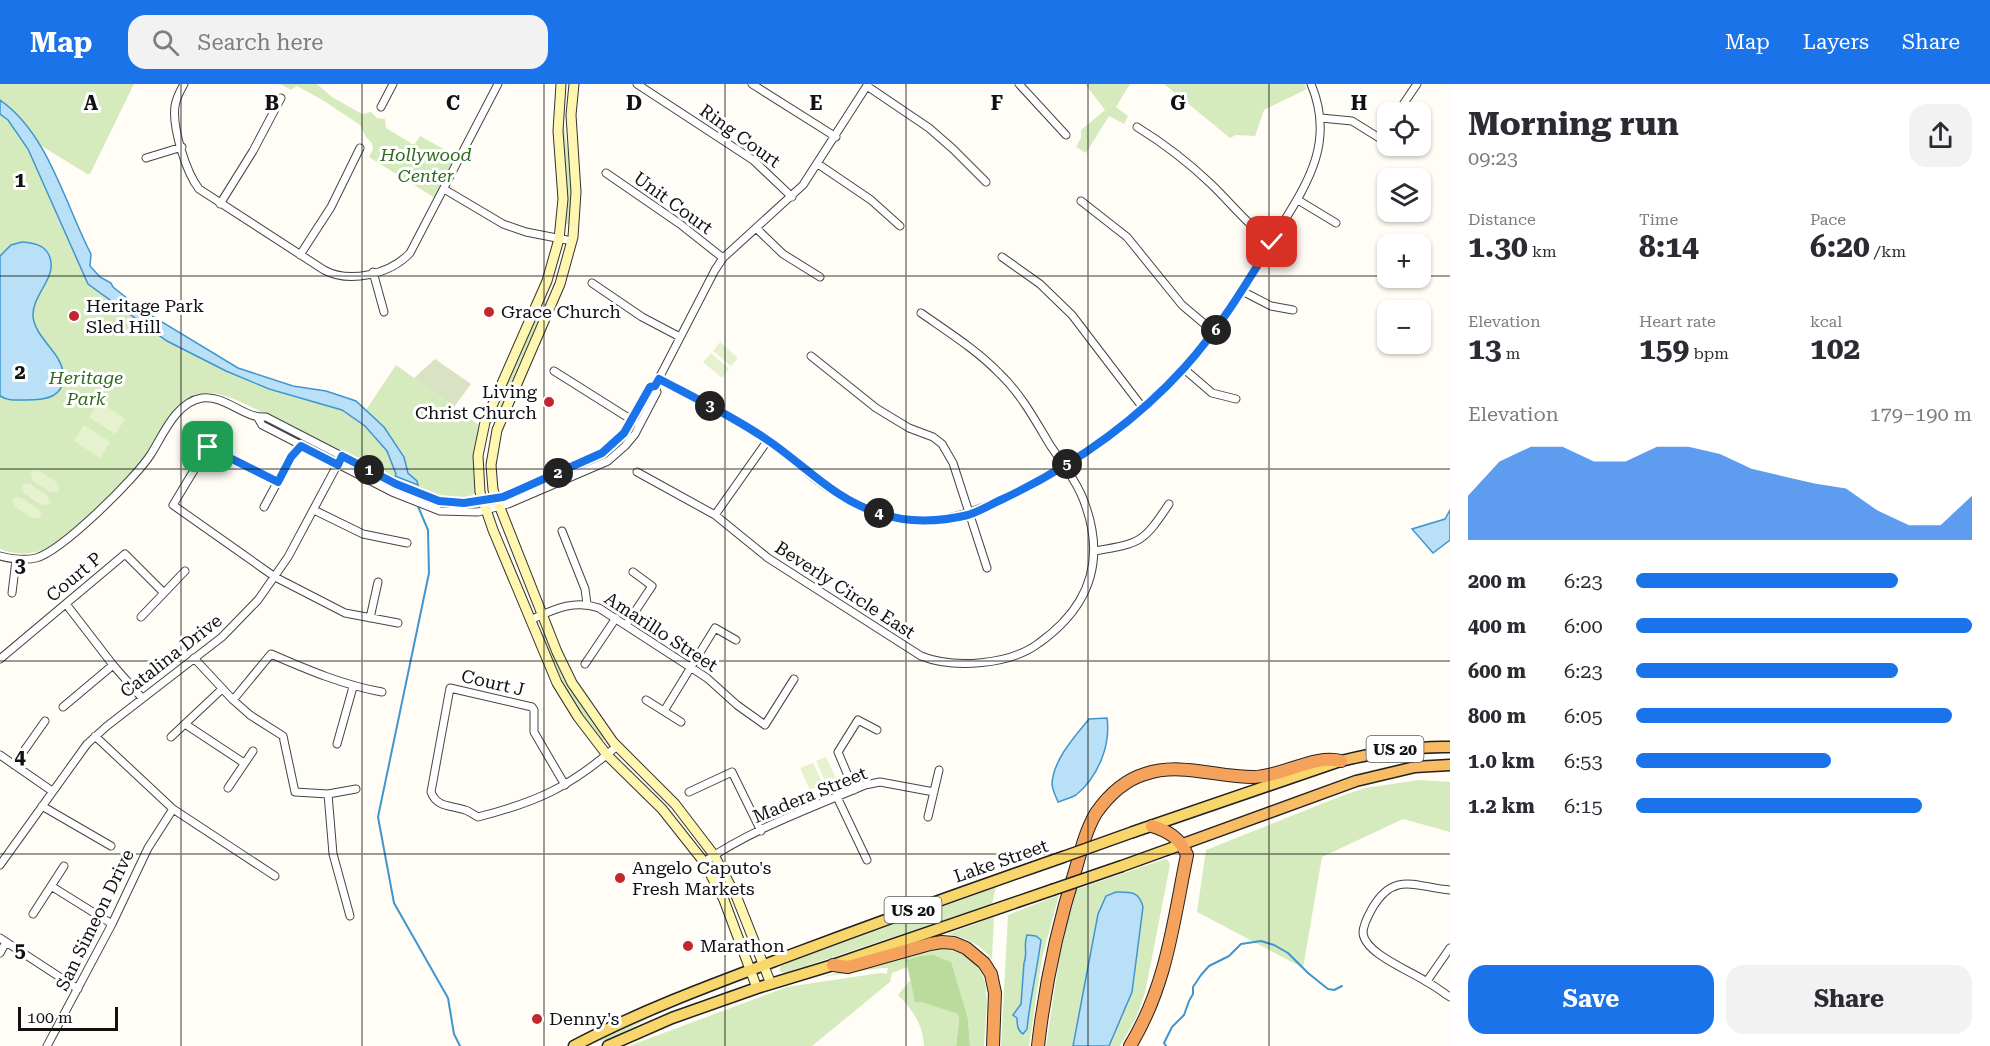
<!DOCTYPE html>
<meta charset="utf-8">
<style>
body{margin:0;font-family:"Roboto Serif",serif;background:#f2f2f3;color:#2b2b33;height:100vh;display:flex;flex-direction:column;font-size:22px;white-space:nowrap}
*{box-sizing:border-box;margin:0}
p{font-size:20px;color:#7c7c81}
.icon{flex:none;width:33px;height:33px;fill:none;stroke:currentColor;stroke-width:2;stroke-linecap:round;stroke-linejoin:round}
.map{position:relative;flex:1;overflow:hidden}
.sheet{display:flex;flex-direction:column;background:#fff;width:540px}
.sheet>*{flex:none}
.tools{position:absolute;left:1377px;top:18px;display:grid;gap:12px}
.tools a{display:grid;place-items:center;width:54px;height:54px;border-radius:12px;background:#fff;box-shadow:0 2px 4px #0004;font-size:30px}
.scale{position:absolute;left:18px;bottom:15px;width:100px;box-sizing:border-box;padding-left:6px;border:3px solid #111;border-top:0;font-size:16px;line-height:21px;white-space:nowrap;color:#111;-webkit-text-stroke:4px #fff;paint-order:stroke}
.pin{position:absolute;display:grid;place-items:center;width:51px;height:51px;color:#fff;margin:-26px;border-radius:12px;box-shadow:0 3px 9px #0006}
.km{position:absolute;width:30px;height:30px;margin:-15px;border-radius:50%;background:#222;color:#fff;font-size:16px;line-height:30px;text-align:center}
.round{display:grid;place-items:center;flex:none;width:63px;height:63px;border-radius:18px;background:#f2f2f3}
.summary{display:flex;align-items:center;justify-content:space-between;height:102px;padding:0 18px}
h1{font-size:33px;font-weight:700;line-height:45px}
.figures{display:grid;grid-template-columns:repeat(3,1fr);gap:9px;height:102px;padding:6px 18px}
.figures div{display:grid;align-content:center}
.figures b{font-size:30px;font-weight:700}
.figures small{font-size:16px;font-weight:400}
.figures p{font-size:16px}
.chart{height:168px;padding:12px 18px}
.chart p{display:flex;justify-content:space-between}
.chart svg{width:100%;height:108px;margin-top:6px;fill:#1a73e8;opacity:.7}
.primary-button{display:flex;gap:12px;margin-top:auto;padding:12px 18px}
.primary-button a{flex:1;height:69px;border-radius:18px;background:#1a73e8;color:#fff;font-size:24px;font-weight:700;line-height:69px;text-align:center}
.primary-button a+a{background:#f2f2f3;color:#2b2b33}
ul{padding:0 18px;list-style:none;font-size:20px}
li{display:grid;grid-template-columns:96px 72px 1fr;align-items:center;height:45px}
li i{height:15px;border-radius:8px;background:#1a73e8}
header{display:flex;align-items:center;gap:36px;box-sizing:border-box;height:84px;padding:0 30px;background:#1a73e8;color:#fff}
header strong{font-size:28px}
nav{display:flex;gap:33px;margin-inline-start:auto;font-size:21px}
.search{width:420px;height:54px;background:#f2f2f3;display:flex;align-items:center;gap:15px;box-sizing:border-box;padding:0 21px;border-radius:18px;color:#7c7c81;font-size:22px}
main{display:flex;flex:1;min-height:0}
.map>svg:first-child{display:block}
.green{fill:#d5ebbd;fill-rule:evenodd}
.forest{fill:#b9dc9c}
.cemetery{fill:#d9e3c4}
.pitch{fill:#e6f2cf}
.water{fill:#b9e0f7;stroke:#3f96cf;stroke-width:1.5}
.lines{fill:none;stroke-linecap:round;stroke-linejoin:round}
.stream{stroke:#3f96cf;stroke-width:2}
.minor-casing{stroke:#444;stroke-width:9}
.secondary-casing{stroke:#333;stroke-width:11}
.primary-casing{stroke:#222;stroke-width:13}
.trunk-casing{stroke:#222;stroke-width:13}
.motorway-casing{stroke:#222;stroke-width:14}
.minor{stroke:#fff;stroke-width:7}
.secondary{stroke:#fff6b0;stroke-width:9}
.primary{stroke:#f9d66b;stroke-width:10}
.trunk{stroke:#f7bc64;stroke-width:10}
.motorway{stroke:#f5a25d;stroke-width:12}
.primary-bridge-casing{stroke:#222;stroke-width:13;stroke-linecap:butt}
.primary-bridge{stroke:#f9d66b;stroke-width:10}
.route-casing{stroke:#fff;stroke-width:12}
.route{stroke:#1a73e8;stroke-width:8}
.grid{fill:none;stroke:#111;stroke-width:1.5;stroke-opacity:0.55}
.poi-dot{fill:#c4262e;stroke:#fff;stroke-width:2}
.labels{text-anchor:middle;stroke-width:6;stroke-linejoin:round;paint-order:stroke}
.shield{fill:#fff;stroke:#585858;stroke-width:1.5}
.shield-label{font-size:16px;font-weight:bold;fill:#111}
.street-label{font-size:18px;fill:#111;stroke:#fff}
.park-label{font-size:18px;font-style:italic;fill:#2f6b1f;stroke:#fff}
.poi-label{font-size:18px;fill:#111;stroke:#fff;text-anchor:start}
.grid-label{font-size:20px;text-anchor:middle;font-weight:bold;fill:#111;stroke:#fff;stroke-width:6;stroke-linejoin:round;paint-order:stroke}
</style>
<header>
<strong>Map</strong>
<div class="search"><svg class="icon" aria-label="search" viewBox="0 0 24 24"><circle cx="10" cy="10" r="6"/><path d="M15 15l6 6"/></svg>Search here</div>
<nav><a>Map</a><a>Layers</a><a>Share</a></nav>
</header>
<main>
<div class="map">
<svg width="1450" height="962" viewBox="0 0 1450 962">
<rect width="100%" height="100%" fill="#fffdf5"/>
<!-- green -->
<path class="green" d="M 0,0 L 134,0 L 90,90 L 87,90 L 16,46 L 28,65 L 88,200 L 167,257 L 226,287 L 269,306 L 342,326 L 365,342 L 387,367 L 396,390 L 392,396 C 351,374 310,351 267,331 C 249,322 229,310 208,309 C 179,309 167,338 154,358 C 146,371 136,383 127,395 C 115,411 58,462 40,467 C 27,471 12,470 0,465 Z
M 280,0 L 317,0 L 332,13 L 362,30 L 371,28 L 377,34 L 385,35 L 386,44 L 414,61 L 420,52 L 456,72 L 435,114 L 369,73 L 373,65 L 372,59 L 366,53 L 360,41 L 324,17 L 297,2 L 291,6 Z
M 1085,0 L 1130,0 L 1116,23 L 1128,32 L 1124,40 L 1109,32 L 1086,69 L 1076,63 L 1081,54 L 1081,46 L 1105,26 Z
M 1164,0 L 1304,0 L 1307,5 L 1264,26 L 1255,52 L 1236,51 L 1230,54 Z
M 561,37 L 563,37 L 570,82 L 572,110 L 570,141 L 566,140 L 567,104 Z
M 548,206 L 534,248 L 493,344 L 504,306 Z
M 396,281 L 479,341 L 473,383 L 475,409 C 460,421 440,414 424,408 L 424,406 L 411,401 L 418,401 L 417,397 C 406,388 409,385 403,372 C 395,354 380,340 366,326 Z
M 628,348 L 631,348 C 621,376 565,392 539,403 C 568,383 606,379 628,348 Z
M 545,550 L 577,616 L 605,655 L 602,657 C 576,624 557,590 541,551 Z
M 1419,696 L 1450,698 L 1450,748 L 1403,735 L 1322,773 L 1303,884 L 1197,828 L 1206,766 L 1344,711 L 1365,704 Z
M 1165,775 L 1168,776 L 1170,781 L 1145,909 L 1136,934 L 1120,962 L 1109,962 L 1132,908 L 1143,823 L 1096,839 L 1073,962 L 1046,962 L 1060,871 L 1075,806 Z
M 996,803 L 992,820 L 785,889 L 779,887 L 781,881 Z
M 1059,811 L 1042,874 L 1029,962 L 1001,962 L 1008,831 ZM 1025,854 L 1041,856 L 1029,927 L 1017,941 L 1018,933 L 1013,931 L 1021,920 L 1024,879 L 1026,874 Z
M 994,833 L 992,875 C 980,860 965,853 947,850 Z
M 938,864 C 1000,871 986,917 984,962 L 970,962 L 968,935 L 960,911 L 906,876 L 907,883 L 892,889 L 890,898 L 812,962 L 629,962 L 787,903 L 880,889 L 887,890 L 888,884 L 882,884 L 821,893 Z
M 910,896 L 916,918 L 921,918 L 958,930 L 959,937 L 956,962 L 924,962 C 923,941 913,926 898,911 Z
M 666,924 L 612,955 L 601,957 L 599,955 Z"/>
<!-- forest -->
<path class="forest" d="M 933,871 L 951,878 L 968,935 L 970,962 L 956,962 L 959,937 L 958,930 L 921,918 L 915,918 L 906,876 L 920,872 Z"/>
<!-- cemetery -->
<path class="cemetery" d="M 435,275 L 471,300 L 454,323 L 414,294 Z"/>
<!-- pitch -->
<path class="pitch" d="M 720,258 L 738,274 L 731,282 L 713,267 Z
M 711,269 L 729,285 L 722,294 L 703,278 Z
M 99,317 L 125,335 L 115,350 L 89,333 Z
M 84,341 L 110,358 L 100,374 L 74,357 Z
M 33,386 L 36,388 L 38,386 L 58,399 L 57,402 L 60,404 L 56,409 L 53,407 L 52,409 L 31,396 L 33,393 L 30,391 Z
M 24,399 L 27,401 L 29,399 L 49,413 L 48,415 L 51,417 L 48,422 L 44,420 L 43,422 L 23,409 L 24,406 L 21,404 Z
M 16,413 L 19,414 L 20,413 L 40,426 L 39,428 L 42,430 L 39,435 L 36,433 L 34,435 L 14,422 L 15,420 L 12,418 Z
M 826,673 L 836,694 L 826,699 L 816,677 Z
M 813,679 L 823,700 L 810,706 L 800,684 Z"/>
<!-- water -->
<path class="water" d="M 0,16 C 48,49 65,120 91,170 L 90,182 L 100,193 L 111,199 L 113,203 L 142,226 L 238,284 L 293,302 L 326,307 L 356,317 L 384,343 L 404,373 L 408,389 L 417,397 L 418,401 L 395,392 L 396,390 L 387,367 L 365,342 L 342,326 L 269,305 L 226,287 L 167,257 L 88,200 L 28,65 L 8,36 L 0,30 Z
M 22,158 C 32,159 44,160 49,171 C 59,193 32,210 33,232 C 35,254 60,267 63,288 C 66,314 45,316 26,316 C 16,316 8,317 0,312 L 0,172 L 11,161 Z
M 1450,426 L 1450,456 L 1433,469 L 1412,445 L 1445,435 Z
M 1107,634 C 1111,661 1098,693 1076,711 C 1071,714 1063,716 1058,718 C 1056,713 1052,705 1052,700 C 1053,676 1075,652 1089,635 Z
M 1116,808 C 1131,808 1139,807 1143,823 L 1132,908 L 1109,962 L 1073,962 L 1098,830 L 1106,812 Z
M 1027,851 L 1036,852 L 1041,856 C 1037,886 1030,915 1027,945 L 1023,950 C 1017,946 1017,940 1017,934 L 1013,931 L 1021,920 L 1024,879 C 1028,870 1023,861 1027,851 Z"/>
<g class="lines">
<!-- stream -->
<path class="stream" d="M 417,420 L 428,446 L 429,489 L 378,733 L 394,819 L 448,914 L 454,950 L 460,962
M 1166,962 L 1164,959 L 1172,943 L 1184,931 L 1189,917 L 1193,910 L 1193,903 L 1201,891 L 1209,882 L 1229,872 L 1241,860 L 1261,857 L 1274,861 L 1288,869 L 1308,889 L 1328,905 L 1334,906 L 1342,902"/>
<!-- minor casing -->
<g class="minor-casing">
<path id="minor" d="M 184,0 C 180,7 176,14 175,22 C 172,44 186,88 199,105 L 324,186 C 350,200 390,190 410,169 L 498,0
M 637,0 L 753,76 L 792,113
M 752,0 L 836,53
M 1019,0 L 1066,51
M 867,2 L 929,44 L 953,65 L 986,98
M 381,23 L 393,0
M 1398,28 L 1417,0
M 1321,34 L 1352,37 L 1381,55 L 1388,45
M 1137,43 C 1163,59 1188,78 1211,100 C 1232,120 1247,141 1272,157
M 146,74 L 182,63
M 818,80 L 871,116 L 900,142
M 606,89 L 680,140 L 723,174
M 444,105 L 503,140 L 526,148 L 572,157
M 1298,116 L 1336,139
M 1081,117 L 1127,153 L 1182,221 L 1214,248
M 220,120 L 253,67 L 281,14
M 756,144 L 783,170 L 820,193
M 300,171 L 331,123 L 360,64
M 1002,173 L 1040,200 L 1072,231 L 1143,324
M 373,188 L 384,228
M 592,199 L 642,233 L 680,253
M 1242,207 L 1271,222 L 1293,226
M 811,272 L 876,324 L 909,344 L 933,353 L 942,360 L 953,379 L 987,484
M 1183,284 L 1212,309 L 1236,315
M 554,287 L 635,338
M 659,295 C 695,314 732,332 766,355 C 783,366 798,380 813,393 C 843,417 882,436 921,436 C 957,437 982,424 1015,409 C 1092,373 1162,316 1214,248 C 1235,220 1252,190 1270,160 C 1301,108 1338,64 1311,0
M 258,334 L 262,341 L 392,408 L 440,427 L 478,428 L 508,420 L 608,377 L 625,362 L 635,350 L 657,308 L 655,302
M 637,388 L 715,431 L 768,474 L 921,572 C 954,585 1010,581 1039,559 C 1088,524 1106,478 1085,420 C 1078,399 1062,379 1050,361 C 1035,336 1021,310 1000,290 C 977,266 948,248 921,229
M 278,398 L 208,363 L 173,421 L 275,493 L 345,529 L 398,539
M 264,423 L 291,373 L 301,362
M 314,426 L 363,450 L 407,459
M 715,431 L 768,356
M 562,447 L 585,505 L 587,520
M 1095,467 C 1141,459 1143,459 1169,420
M 0,472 C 12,475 24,477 36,474 C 62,467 136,394 151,370 C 163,351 176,318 202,314 C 226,311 244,335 266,333 L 396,400 L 439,417 L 464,419 L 503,413 L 602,369 L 624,349 L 650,303 L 655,302 L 715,186 L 723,174 L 803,101 L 868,0
M 12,509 L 16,476
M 66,520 L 113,581 L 142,614
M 141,533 L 185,487
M 370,534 L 378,498
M 530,536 C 553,526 573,515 599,524 L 707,594 L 737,621 L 765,641 L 794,595
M 626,541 L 652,502 L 633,488
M 194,574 L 233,616 L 250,631 L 283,652 L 295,708 L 328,710 L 356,705
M 0,575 L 125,470 L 164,509
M 585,580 L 616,534
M 233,616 L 271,570 C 308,586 343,601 382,608
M 646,616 L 681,638
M 63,623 L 113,581
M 664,627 L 715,544 L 736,556
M 185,640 L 244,679
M 95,652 L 173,725 L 275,792
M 171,653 L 222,605
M 337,660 L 353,603
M 0,671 L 52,707
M 14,681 L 45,637
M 565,701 L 534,648 L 534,626 L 532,623 L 450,604 L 431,708 C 437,724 451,721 465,726 C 469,727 474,731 478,733 C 537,718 570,703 617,662
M 228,704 L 253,667
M 854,706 L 838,668 L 858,636 L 877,646
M 689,708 L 732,688 L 761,747
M 328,710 L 333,770 L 350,832
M 837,713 L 867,776
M 42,722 L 111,762
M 928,733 L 939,686
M 704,778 C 752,745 811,724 865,701 L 880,698 L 934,708
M 0,781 L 87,660 L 107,642 L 222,553 L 258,516 L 288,473 L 342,372
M 51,802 L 112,840
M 1450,806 C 1418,804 1395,786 1373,823 C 1369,830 1363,840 1363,849 C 1365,870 1411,887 1427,898 C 1435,902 1442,908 1450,913
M 33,830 L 64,782
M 0,854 L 78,905
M 0,869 L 6,858
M 1427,897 L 1450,864
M 47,962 L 112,840 L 148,764 L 173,725"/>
</g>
<!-- secondary casing -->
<g class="secondary-casing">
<path id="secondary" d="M 561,0 L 558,47 L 563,115 L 559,155 L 547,197 L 485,338 L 478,372 L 480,408 L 493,446 L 557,599 L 578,633 L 607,671 L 662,725 L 704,778 L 724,816 L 757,904
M 574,0 L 571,31 L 576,108 L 573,153 L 560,200 L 497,346 L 491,381 L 493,406 L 557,568 L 572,599 L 613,658 L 675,720 L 714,771 L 737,814 L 771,900"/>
</g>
<!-- primary casing -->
<g class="primary-casing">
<path id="primary" d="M 1133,748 L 1340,677
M 1122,782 L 1183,760
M 574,962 C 642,926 716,899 788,872 C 879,838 971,805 1063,773
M 608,962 L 672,934 L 757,904 L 833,881 L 1052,806"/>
</g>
<!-- trunk casing -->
<g class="trunk-casing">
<path id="trunk" d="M 1341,677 C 1377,668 1412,662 1450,663
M 1183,760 L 1356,697 L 1415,683 L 1450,681"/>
</g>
<!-- motorway casing -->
<g class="motorway-casing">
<path id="motorway" d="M 833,881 L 848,883 L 930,860 L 942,858 L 954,859 L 966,864 L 984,879 L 991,890 L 995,909 L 993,962
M 1038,962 C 1045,901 1057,843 1076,784 C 1081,766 1086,746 1096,729 C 1108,712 1125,696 1145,690 C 1181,678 1216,693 1253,693 C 1282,693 1314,670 1341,677
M 1130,962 C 1167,901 1173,839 1187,771 C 1180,754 1168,747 1152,742"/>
</g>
<!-- minor -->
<use href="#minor" class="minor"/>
<!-- secondary -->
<use href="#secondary" class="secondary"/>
<!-- primary -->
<use href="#primary" class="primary"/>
<!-- trunk -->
<use href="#trunk" class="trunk"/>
<!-- motorway -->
<use href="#motorway" class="motorway"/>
<!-- primary-bridge casing -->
<g class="primary-bridge-casing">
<path id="primary-bridge" d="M 1063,773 L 1133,748
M 1052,806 L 1122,782"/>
</g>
<!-- primary-bridge -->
<use href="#primary-bridge" class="primary-bridge"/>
</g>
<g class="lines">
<!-- route casing -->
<g class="route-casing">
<path id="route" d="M 208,363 L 278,398 L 291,373 L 301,362 L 338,381 L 342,372 L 396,400 L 439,417 L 464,419 L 503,413 L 602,369 L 624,349 L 650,303 L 655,302 L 659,295 C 695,314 732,332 766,355 C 805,381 832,414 878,429 C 907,439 939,438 968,431 C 981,427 993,419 1005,414 C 1072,382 1134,339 1184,284 C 1219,245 1245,202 1272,158"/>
</g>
<!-- route -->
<use href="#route" class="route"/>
</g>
<!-- grid -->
<path class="grid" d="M 181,0 L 181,962M 362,0 L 362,962M 544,0 L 544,962M 725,0 L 725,962M 906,0 L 906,962M 1088,0 L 1088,962M 1269,0 L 1269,962M 0,192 L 1388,192M 1420,192 L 1450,192M 0,385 L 1450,385M 0,577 L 1450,577M 0,770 L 1450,770"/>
<!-- markers -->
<g class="poi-dot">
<circle cx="489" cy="228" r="6"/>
<circle cx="74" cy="232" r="6"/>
<circle cx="549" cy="318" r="6"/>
<circle cx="620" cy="794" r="6"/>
<circle cx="688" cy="862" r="6"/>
<circle cx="537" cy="935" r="6"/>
</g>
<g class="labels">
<!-- shield labels -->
<g class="shield">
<rect x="1366.5" y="652" width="57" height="26" rx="4.5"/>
<rect x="884.5" y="813" width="57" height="26" rx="4.5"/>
</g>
<g class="shield-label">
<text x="1395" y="671">US 20</text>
<text x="913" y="832">US 20</text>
</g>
<!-- street labels -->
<g class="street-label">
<text transform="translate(740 52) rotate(36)" y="6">Ring Court</text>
<text transform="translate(673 119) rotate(36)" y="6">Unit Court</text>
<text transform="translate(74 493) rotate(-40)" y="6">Court P</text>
<text transform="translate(845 506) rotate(33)" y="6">Beverly Circle East</text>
<text transform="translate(661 548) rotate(33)" y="6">Amarillo Street</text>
<text transform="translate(171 572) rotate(-38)" y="6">Catalina Drive</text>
<text transform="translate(493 599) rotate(13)" y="6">Court J</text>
<text transform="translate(810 711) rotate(-22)" y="6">Madera Street</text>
<text transform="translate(1001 777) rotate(-19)" y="6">Lake Street</text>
<text transform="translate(95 836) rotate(-64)" y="6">San Simeon Drive</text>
</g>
<!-- park labels -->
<g class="park-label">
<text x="426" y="77">Hollywood<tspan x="426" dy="21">Center</tspan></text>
<text x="86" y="300">Heritage<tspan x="86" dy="21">Park</tspan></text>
</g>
<!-- poi labels -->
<g class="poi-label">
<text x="86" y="228">Heritage Park<tspan x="86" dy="21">Sled Hill</tspan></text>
<text x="501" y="234">Grace Church</text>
<text x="537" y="314" text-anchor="end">Living<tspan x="537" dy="21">Christ Church</tspan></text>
<text x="632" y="790">Angelo Caputo's<tspan x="632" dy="21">Fresh Markets</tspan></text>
<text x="700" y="868">Marathon</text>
<text x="549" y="941">Denny's</text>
</g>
</g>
<g class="grid-label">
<text x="91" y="26">A</text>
<text x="272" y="26">B</text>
<text x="453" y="26">C</text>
<text x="634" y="26">D</text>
<text x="816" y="26">E</text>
<text x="997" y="26">F</text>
<text x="1178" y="26">G</text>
<text x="1359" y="26">H</text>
<text x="20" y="103">1</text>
<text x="20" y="295">2</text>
<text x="20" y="488">3</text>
<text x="20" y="680">4</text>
<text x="20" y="873">5</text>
</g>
</svg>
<div class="tools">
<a><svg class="icon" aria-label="locate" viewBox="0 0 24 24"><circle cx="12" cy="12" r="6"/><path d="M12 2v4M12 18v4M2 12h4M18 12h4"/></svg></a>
<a><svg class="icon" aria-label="layers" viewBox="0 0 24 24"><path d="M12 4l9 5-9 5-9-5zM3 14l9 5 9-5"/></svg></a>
<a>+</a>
<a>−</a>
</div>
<div class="scale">100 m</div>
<div class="pin" style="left:208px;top:363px;background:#1e9e55"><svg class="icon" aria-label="arrive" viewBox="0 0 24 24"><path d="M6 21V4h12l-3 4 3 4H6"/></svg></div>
<div class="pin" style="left:1272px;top:158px;background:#d93025"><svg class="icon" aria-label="check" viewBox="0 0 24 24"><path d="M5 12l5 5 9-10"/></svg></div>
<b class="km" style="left:369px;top:386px">1</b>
<b class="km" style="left:558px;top:389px">2</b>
<b class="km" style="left:710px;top:322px">3</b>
<b class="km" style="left:879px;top:429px">4</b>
<b class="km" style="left:1067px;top:380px">5</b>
<b class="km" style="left:1216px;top:246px">6</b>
</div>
<section class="sheet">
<div class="summary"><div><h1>Morning run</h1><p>09:23</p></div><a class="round"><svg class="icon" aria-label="share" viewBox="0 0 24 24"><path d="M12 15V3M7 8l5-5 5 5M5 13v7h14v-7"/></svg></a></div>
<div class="figures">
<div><p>Distance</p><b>1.30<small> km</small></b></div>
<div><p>Time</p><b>8:14</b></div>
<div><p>Pace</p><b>6:20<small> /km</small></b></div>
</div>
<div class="figures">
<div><p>Elevation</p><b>13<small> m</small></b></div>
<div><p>Heart rate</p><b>159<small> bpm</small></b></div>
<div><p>kcal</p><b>102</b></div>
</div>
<div class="chart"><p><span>Elevation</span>179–190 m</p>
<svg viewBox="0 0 160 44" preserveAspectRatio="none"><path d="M0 44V26L10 12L20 6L30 6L40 12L50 12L60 6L70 6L80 9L90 15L100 18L110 21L120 23L130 32L140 38L150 38L160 26V44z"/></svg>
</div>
<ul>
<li><b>200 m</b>6:23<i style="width:78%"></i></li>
<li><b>400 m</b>6:00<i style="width:100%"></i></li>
<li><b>600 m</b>6:23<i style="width:78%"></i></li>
<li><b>800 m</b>6:05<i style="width:94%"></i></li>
<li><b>1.0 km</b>6:53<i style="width:58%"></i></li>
<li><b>1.2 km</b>6:15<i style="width:85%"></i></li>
</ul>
<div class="primary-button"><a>Save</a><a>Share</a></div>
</section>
</main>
